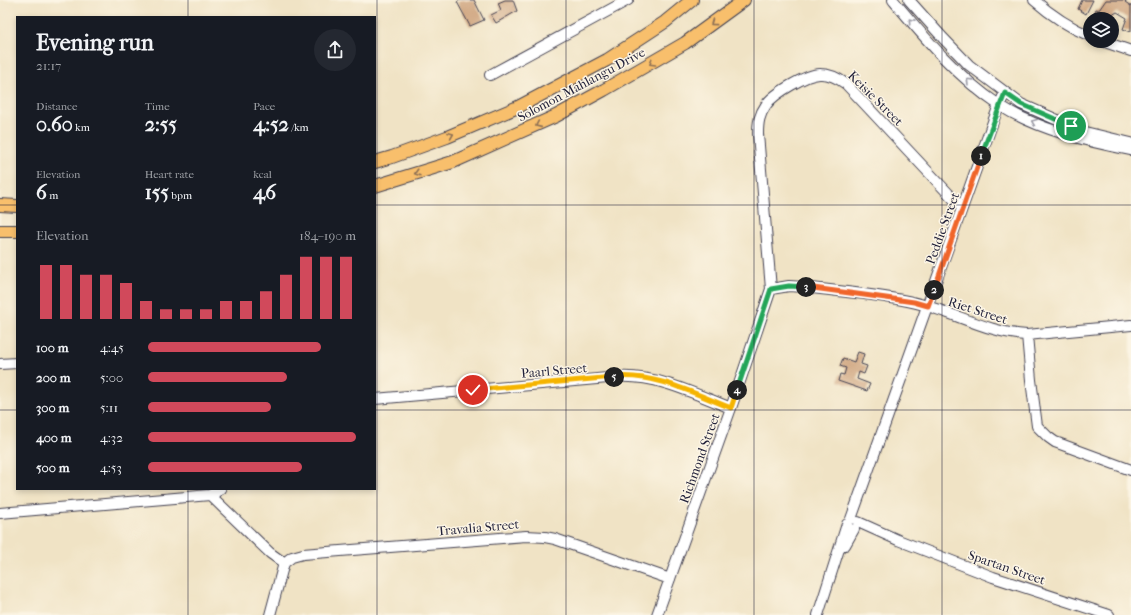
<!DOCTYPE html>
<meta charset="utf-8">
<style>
body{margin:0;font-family:"IM FELL French Canon",serif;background:#242831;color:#f1f3f6;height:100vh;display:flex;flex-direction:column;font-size:15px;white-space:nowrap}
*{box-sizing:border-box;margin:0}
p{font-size:13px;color:#9ea1a6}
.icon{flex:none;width:22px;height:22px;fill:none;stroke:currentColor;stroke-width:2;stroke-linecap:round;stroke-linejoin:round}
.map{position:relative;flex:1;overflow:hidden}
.sheet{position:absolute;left:16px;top:16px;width:360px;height:474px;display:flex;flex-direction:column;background:#171b24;border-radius:0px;box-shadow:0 2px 6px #0003}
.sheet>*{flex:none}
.tools{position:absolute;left:1083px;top:12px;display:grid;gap:8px}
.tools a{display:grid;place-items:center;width:36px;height:36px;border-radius:50%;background:#171b24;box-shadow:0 2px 6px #0003;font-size:20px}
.pin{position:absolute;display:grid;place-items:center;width:34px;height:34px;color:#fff;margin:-17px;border:2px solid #fff;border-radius:50%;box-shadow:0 1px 4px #0007}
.km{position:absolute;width:20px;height:20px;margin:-10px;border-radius:50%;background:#222;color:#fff;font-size:11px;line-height:20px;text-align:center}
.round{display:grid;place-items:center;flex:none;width:42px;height:42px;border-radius:21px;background:#242831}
.head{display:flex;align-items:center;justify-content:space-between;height:68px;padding:0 20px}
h1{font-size:22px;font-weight:700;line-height:30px}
.figures{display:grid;grid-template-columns:repeat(3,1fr);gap:6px;height:68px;padding:4px 20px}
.figures div{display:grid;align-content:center}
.figures b{font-size:20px;font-weight:700}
.figures small{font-size:11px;font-weight:400}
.figures p{font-size:11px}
.chart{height:112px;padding:8px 20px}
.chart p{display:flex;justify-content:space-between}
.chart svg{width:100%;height:72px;margin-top:4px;stroke:#d1495b;stroke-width:6}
ul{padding:0 20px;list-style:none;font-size:13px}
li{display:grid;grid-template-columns:64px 48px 1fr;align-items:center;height:30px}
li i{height:10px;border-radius:5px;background:#d1495b}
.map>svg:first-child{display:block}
.building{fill:#d1a984}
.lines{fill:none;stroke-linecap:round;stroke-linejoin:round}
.minor-casing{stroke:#413f50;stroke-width:12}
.major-casing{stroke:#413f50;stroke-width:14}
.minor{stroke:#fff;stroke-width:10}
.major{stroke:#f8bf6c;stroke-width:12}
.oneway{stroke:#9c9ca7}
.oneway2{stroke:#8d7054}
.split-1-casing{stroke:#fff;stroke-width:8}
.split-2-casing{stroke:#fff;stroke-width:8}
.split-3-casing{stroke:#fff;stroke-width:8}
.split-4-casing{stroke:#fff;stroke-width:8}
.split-5-casing{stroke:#fff;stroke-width:8}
.split-6-casing{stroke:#fff;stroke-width:8}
.split-1{stroke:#22a559;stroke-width:5}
.split-2{stroke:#f0652b;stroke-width:5}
.split-3{stroke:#f0652b;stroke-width:5}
.split-4{stroke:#22a559;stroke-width:5}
.split-5{stroke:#f5b400;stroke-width:5}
.split-6{stroke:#f5b400;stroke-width:5}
.grid{fill:none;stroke:#22223b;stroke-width:1;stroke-opacity:0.55}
.labels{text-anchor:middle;stroke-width:3;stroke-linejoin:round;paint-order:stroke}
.street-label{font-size:13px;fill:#22223b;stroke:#fcf5e5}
</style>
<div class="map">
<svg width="1131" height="615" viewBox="0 0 1131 615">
<rect width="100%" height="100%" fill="#fcf5e5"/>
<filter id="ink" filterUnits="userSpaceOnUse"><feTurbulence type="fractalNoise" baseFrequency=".025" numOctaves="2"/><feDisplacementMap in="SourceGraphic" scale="8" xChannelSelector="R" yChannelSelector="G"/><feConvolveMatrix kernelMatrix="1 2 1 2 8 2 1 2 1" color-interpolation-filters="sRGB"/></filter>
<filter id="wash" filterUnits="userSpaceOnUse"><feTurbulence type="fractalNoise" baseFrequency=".012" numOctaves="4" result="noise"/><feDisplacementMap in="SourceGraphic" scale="16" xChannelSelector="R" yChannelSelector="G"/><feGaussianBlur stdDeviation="0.9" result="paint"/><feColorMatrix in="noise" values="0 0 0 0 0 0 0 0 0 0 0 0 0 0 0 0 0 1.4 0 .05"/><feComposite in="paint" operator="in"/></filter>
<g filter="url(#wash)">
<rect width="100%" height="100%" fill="#f0e3c5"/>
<g id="blocks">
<!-- building -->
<path class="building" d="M 460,0 L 474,0 L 484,20 L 470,26 L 457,2 Z
M 505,0 L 513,0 L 517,11 L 496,23 L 491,15 L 501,10 L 498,3 Z
M 1082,0 L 1093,0 L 1086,14 L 1078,9 Z
M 1106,0 L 1127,0 L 1125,2 L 1131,6 L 1131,32 L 1123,29 L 1127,18 L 1117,12 L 1112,15 L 1114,16 L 1113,19 L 1092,19 L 1096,9 L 1099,10 Z
M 858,352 L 864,354 L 861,364 L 867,366 L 864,374 L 859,372 L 857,379 L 870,384 L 867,391 L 838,381 L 840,374 L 844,375 L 846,368 L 840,366 L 843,358 L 854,362 Z"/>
</g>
</g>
<g filter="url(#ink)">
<use href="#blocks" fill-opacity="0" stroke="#413f50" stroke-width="1"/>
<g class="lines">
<!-- minor casing -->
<g class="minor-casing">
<path id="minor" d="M 893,0 C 924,37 958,78 999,105 C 1036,129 1088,142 1131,150
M 909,0 L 943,38 L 969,65 L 1021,104 L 1085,132 L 1131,143
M 1034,0 C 1051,15 1069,27 1090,36
M 1102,41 L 1131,51
M 490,75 L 628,0
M 771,289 L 789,286 L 804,287 C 841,292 880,294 916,303 C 954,312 988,333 1027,335 L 1131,325
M 1027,335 L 1031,380 L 1037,426 L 1048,437 L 1055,442 L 1131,470
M 0,364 L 17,363
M 375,399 L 619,377 C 658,375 695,394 731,408
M 210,495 L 270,553 L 284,563 L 270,615
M 0,513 L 210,495 L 221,489
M 851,519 L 999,105 L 1005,93
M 858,522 L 898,540 L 993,577 L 1109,615
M 845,545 L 854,529
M 284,563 L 292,557 L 303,554 L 526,536 L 545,537 L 555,539 L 670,579
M 657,615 L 731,408 L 771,289 L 758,134 C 758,123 759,115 766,105 C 773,94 808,73 821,74 C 830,74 838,78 846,84 L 962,208
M 818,615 L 847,524"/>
</g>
<!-- major casing -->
<g class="major-casing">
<path id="major" d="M 375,162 L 392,157 L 447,137 L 518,107 L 607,60 L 665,22 L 692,0
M 375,186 L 453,162 L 556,116 L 604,90 L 685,43 L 744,0
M 0,205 L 17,206
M 0,231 L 17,231"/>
</g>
<!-- minor -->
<use href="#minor" class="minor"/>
<!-- major -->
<use href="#major" class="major"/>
</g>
<!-- one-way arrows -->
<defs><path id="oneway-chevron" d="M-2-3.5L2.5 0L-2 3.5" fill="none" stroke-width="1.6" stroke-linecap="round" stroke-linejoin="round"/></defs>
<g class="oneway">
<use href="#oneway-chevron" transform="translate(911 21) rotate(-132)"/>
<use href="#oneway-chevron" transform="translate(969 81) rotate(-136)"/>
<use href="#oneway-chevron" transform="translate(1034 122) rotate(-158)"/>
</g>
<g class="oneway2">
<use href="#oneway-chevron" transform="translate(713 23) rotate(144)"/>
<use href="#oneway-chevron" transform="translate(652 63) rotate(150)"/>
<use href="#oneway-chevron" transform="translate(538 125) rotate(156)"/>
<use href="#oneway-chevron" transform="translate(451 135) rotate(-22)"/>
<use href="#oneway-chevron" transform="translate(417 173) rotate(162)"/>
</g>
</g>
<g class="lines" filter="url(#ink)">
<!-- split-1 casing -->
<g class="split-1-casing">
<path id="split-1" d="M 981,156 L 1000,106 L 1005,93 L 1021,104 L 1071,126"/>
</g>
<!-- split-2 casing -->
<g class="split-2-casing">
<path id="split-2" d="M 934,290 L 981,156"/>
</g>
<!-- split-3 casing -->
<g class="split-3-casing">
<path id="split-3" d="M 806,287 L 886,298 L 914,302 L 928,306 L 934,290"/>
</g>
<!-- split-4 casing -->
<g class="split-4-casing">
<path id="split-4" d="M 737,390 L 771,289 L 789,286 L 806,287"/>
</g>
<!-- split-5 casing -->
<g class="split-5-casing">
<path id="split-5" d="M 614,377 C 655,373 693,393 731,408 L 737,390"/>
</g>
<!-- split-6 casing -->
<g class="split-6-casing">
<path id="split-6" d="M 473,390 L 614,377"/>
</g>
<!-- split-1 -->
<use href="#split-1" class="split-1"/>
<!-- split-2 -->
<use href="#split-2" class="split-2"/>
<!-- split-3 -->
<use href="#split-3" class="split-3"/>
<!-- split-4 -->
<use href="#split-4" class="split-4"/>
<!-- split-5 -->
<use href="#split-5" class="split-5"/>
<!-- split-6 -->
<use href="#split-6" class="split-6"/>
</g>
<!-- grid -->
<path class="grid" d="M 188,0 L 188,17M 377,0 L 377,615M 566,0 L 566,615M 754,0 L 754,615M 942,0 L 942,615M 0,205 L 17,205M 375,205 L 1131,205M 0,410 L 17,410M 375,410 L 1131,410M 188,489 L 188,615"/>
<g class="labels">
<!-- street labels -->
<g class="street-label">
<text transform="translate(581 84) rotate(-28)" y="5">Solomon Mahlangu Drive</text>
<text transform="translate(876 98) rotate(45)" y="5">Keisie Street</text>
<text transform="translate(942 228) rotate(-70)" y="5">Peddie Street</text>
<text transform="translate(978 310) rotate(18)" y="5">Riet Street</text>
<text transform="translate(554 370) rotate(-5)" y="5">Paarl Street</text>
<text transform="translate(699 458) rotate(-70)" y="5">Richmond Street</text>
<text transform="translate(478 527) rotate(-5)" y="5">Travalia Street</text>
<text transform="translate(1007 567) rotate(19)" y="5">Spartan Street</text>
</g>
</g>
</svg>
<div class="tools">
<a><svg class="icon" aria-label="layers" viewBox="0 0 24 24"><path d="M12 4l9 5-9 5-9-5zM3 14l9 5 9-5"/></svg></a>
</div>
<div class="pin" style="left:1071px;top:126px;background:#1e9e55"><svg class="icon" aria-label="arrive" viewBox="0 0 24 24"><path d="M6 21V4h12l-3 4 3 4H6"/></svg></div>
<div class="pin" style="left:473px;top:390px;background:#d93025"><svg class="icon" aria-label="check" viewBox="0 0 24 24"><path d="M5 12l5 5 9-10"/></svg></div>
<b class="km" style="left:981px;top:156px">1</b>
<b class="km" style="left:934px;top:290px">2</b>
<b class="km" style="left:806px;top:287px">3</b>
<b class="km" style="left:737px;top:390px">4</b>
<b class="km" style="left:614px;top:377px">5</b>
<section class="sheet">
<div class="head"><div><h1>Evening run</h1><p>21:17</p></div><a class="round"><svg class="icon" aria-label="share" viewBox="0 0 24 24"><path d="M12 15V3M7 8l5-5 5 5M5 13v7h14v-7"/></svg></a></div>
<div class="figures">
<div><p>Distance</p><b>0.60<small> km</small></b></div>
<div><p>Time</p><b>2:55</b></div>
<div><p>Pace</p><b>4:52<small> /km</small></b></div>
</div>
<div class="figures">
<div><p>Elevation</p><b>6<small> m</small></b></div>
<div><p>Heart rate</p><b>155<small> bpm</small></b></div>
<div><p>kcal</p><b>46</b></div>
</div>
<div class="chart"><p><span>Elevation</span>184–190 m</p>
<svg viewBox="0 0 160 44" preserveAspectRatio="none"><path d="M5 44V11M15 44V11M25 44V17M35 44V17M45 44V22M55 44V33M65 44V38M75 44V38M85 44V38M95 44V33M105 44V33M115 44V27M125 44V17M135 44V6M145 44V6M155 44V6"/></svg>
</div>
<ul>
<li><b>100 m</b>4:45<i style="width:83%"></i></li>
<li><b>200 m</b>5:00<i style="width:67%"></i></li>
<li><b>300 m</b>5:11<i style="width:59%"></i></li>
<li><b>400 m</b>4:32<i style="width:100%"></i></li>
<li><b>500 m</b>4:53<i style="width:74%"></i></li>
</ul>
</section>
</div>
